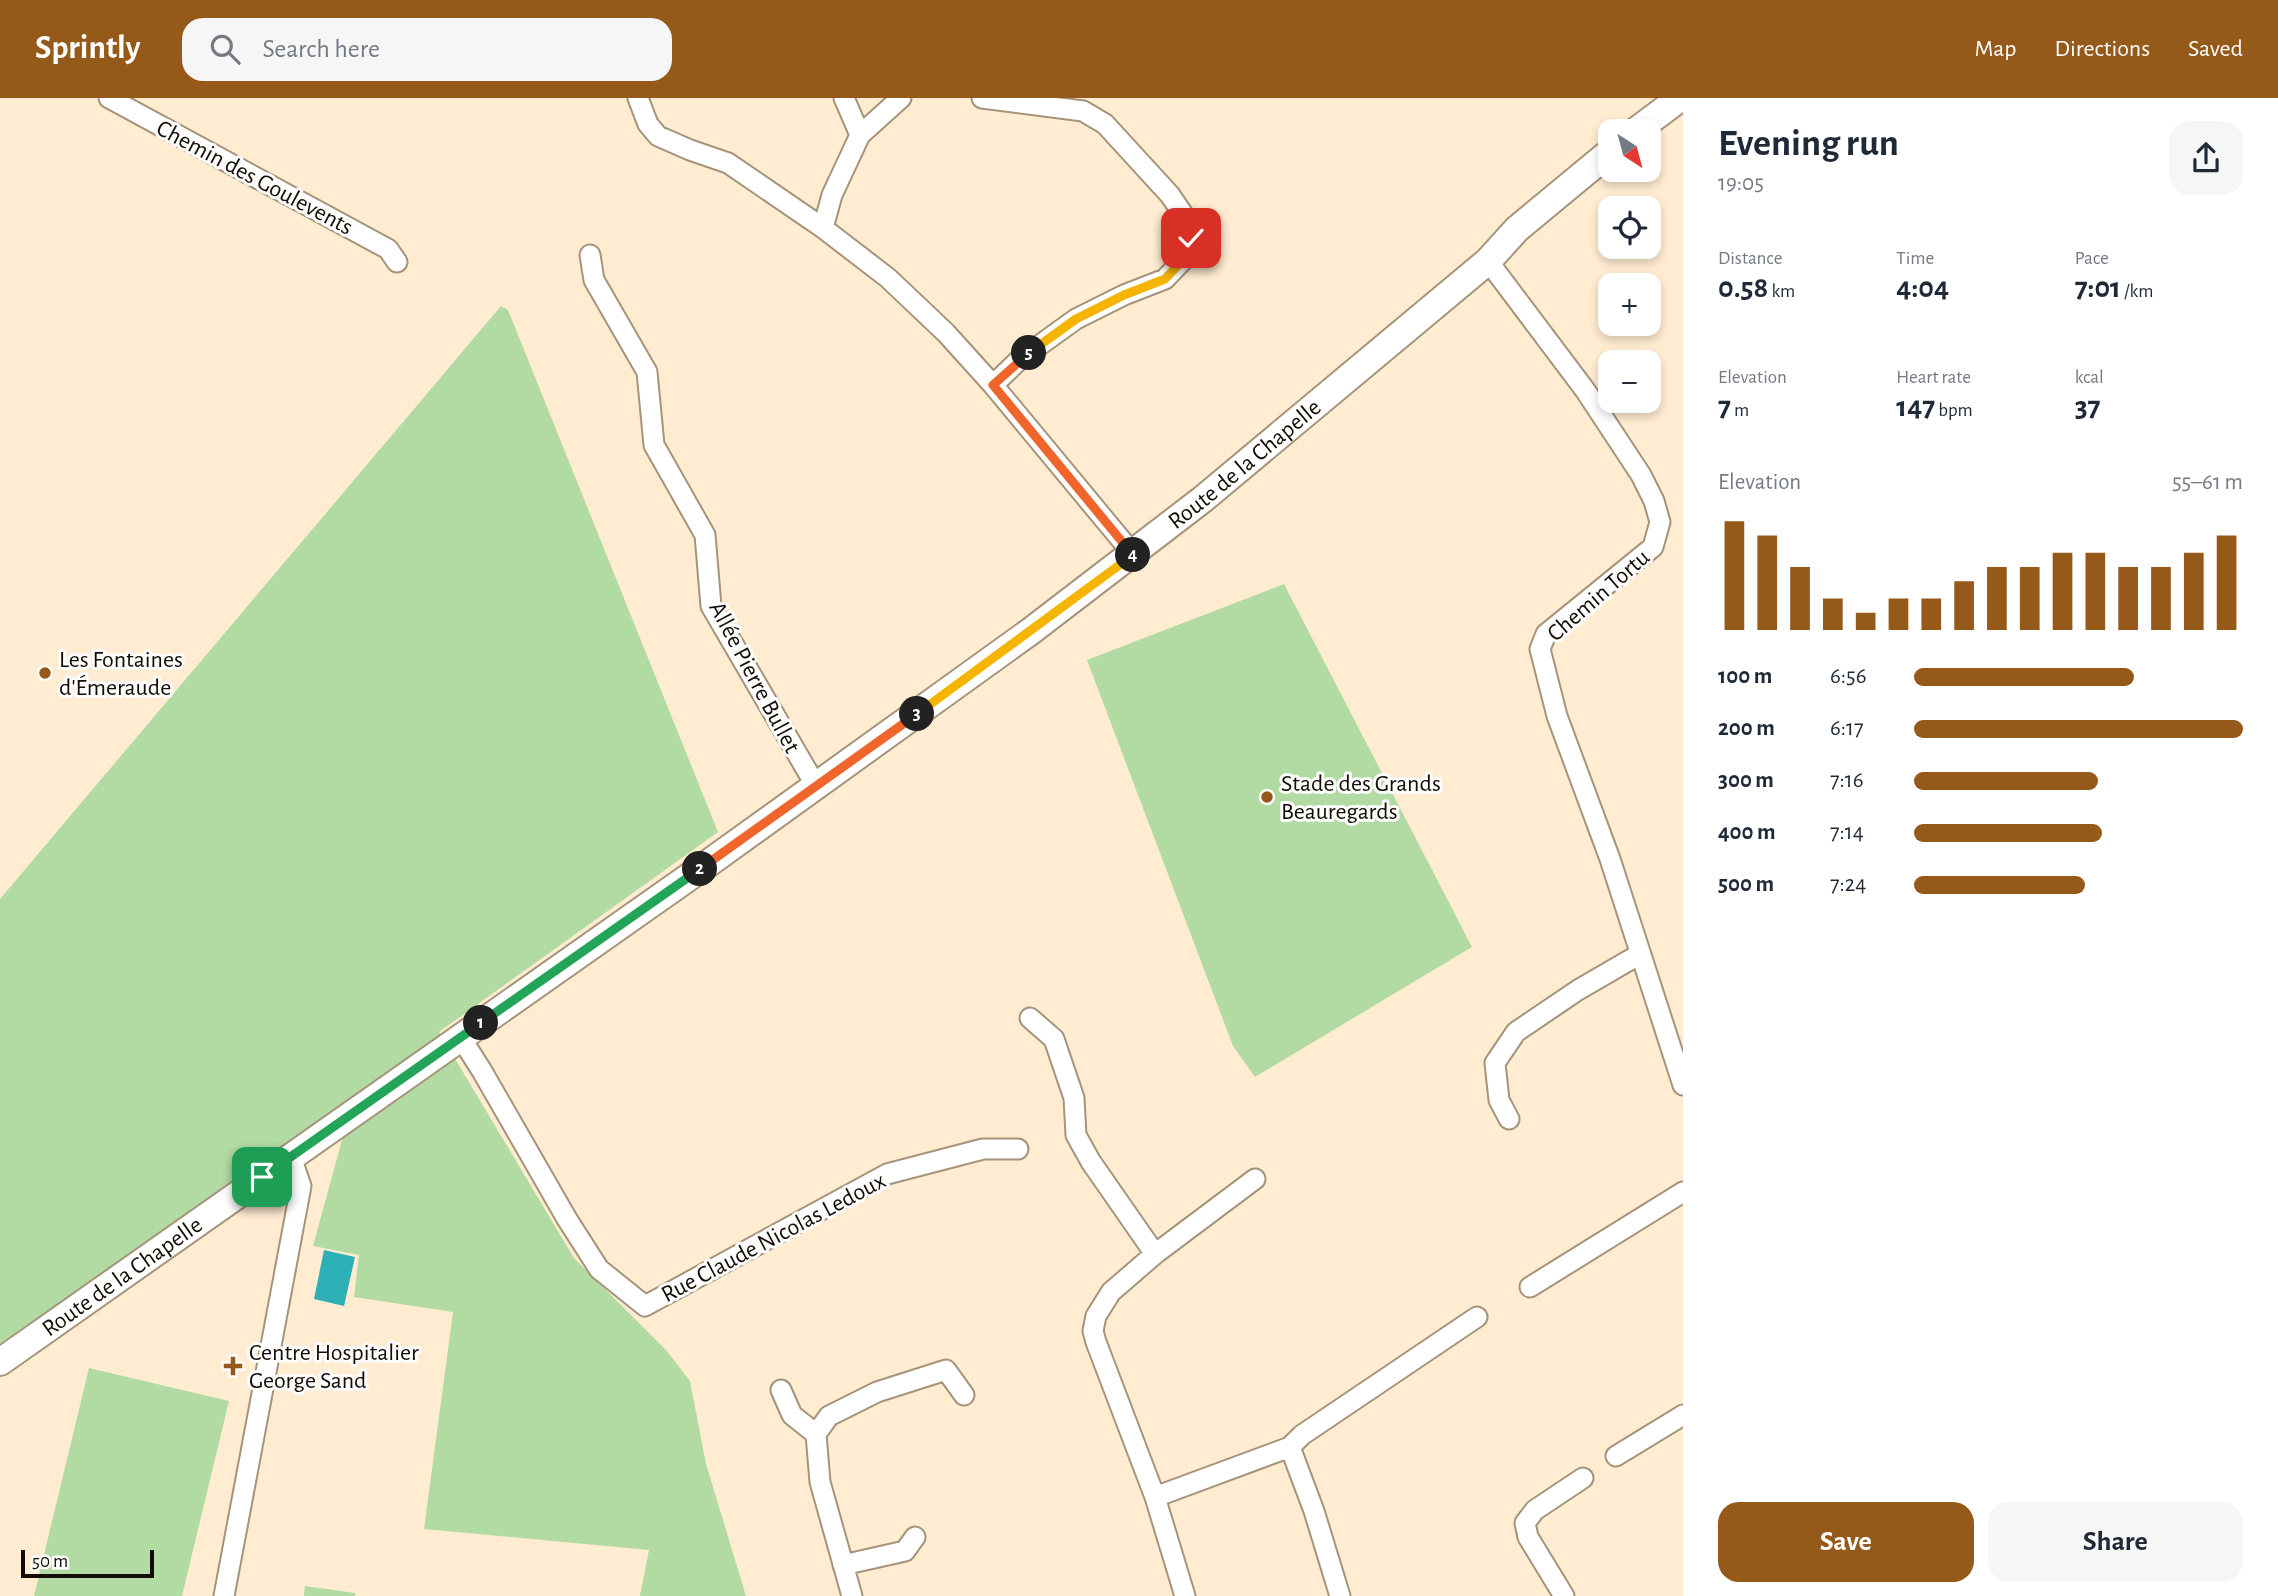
<!DOCTYPE html>
<meta charset="utf-8">
<style>
body{margin:0;font-family:"Alegreya Sans",sans-serif;background:#f6f6f7;color:#1f2937;height:100vh;display:flex;flex-direction:column;font-size:26px;white-space:nowrap}
*{box-sizing:border-box;margin:0}
p{font-size:23px;color:#747a83}
.icon{flex:none;width:38px;height:38px;fill:none;stroke:currentColor;stroke-width:2;stroke-linecap:round;stroke-linejoin:round}
.map{position:relative;flex:1;overflow:hidden}
.panel{display:flex;flex-direction:column;background:#fff;width:595px}
.panel>*{flex:none}
.needle{width:46px;rotate:144deg}
.buttons{position:absolute;left:1598px;top:21px;display:grid;gap:14px}
.buttons a{display:grid;place-items:center;width:63px;height:63px;border-radius:14px;background:#fff;box-shadow:0 4px 10px #0003;font-size:35px}
.scale{position:absolute;left:21px;bottom:18px;width:133px;box-sizing:border-box;padding-left:7px;border:4px solid #120c04;border-top:0;font-size:19px;line-height:24px;white-space:nowrap;color:#120c04;-webkit-text-stroke:5px #fcfcfc;paint-order:stroke}
.pin{position:absolute;display:grid;place-items:center;width:60px;height:60px;color:#fff;margin:-30px;border-radius:14px;box-shadow:0 4px 10px #0006}
.km{position:absolute;width:35px;height:35px;margin:-18px;border-radius:50%;background:#222;color:#fff;font-size:19px;line-height:35px;text-align:center}
.round{display:grid;place-items:center;flex:none;width:74px;height:74px;border-radius:21px;background:#f6f6f7}
.head{display:flex;align-items:center;justify-content:space-between;height:119px;padding:0 35px}
h1{font-size:38px;font-weight:600;line-height:52px}
.stats{display:grid;grid-template-columns:repeat(3,1fr);gap:10px;height:119px;padding:7px 35px}
.stats div{display:grid;align-content:center}
.stats b{font-size:30px;font-weight:600}
.stats small{font-size:19px;font-weight:400}
.stats p{font-size:19px}
.chart{height:196px;padding:14px 35px}
.chart p{display:flex;justify-content:space-between}
.chart svg{width:100%;height:126px;margin-top:7px;stroke:#95591a;stroke-width:6}
.button{display:flex;gap:14px;margin-top:auto;padding:14px 35px}
.button a{flex:1;height:80px;border-radius:21px;background:#95591a;color:#fff;font-size:28px;font-weight:600;line-height:80px;text-align:center}
.button a+a{background:#f6f6f7;color:#1f2937}
ul{padding:0 35px;list-style:none;font-size:23px}
li{display:grid;grid-template-columns:112px 84px 1fr;align-items:center;height:52px}
li i{height:18px;border-radius:9px;background:#95591a}
header{display:flex;align-items:center;gap:42px;box-sizing:border-box;height:98px;padding:0 35px;background:#95591a;color:#fff}
header strong{font-size:33px}
nav{display:flex;gap:38px;margin-inline-start:auto;font-size:24px}
.search{width:490px;height:63px;background:#f6f6f7;display:flex;align-items:center;gap:18px;box-sizing:border-box;padding:0 24px;border-radius:21px;color:#747a83;font-size:26px}
main{display:flex;flex:1;min-height:0}
.map>svg:first-child{display:block}
.green{fill:#b2daa3}
.water{fill:#2db1b6}
.lines{fill:none;stroke-linecap:round;stroke-linejoin:round}
.minor-casing{stroke:#a5947b;stroke-width:23}
.secondary-casing{stroke:#a5947b;stroke-width:30}
.minor{stroke:#fff;stroke-width:19}
.secondary{stroke:#fff;stroke-width:26}
.split-1-casing{stroke:#fff;stroke-width:14}
.split-2-casing{stroke:#fff;stroke-width:14}
.split-3-casing{stroke:#fff;stroke-width:14}
.split-4-casing{stroke:#fff;stroke-width:14}
.split-5-casing{stroke:#fff;stroke-width:14}
.split-6-casing{stroke:#fff;stroke-width:14}
.split-1{stroke:#22a559;stroke-width:9}
.split-2{stroke:#22a559;stroke-width:9}
.split-3{stroke:#f0652b;stroke-width:9}
.split-4{stroke:#f5b400;stroke-width:9}
.split-5{stroke:#f0652b;stroke-width:9}
.split-6{stroke:#f5b400;stroke-width:9}
.poi-dot{fill:#95591a;stroke:#fcfcfc;stroke-width:2.5}
.labels{text-anchor:middle;stroke-width:6;stroke-linejoin:round;paint-order:stroke}
.street-label{font-size:24px;fill:#120c04;stroke:#fcfcfc}
.poi-label{font-size:24px;fill:#120c04;stroke:#fcfcfc;text-anchor:start}
</style>
<header>
<strong>Sprintly</strong>
<div class="search"><svg class="icon" aria-label="search" viewBox="0 0 24 24"><circle cx="10" cy="10" r="6"/><path d="M15 15l6 6"/></svg>Search here</div>
<nav><a>Map</a><a>Directions</a><a>Saved</a></nav>
</header>
<main>
<div class="map">
<svg width="1683" height="1498" viewBox="0 0 1683 1498">
<rect width="100%" height="100%" fill="#ffecd1"/>
<!-- green -->
<path class="green" d="M 501,208 L 508,212 L 718,734 L 439,934 L 574,1160 L 666,1252 L 690,1283 L 706,1366 L 746,1498 L 640,1498 L 649,1452 L 424,1431 L 453,1214 L 354,1199 L 359,1157 L 313,1148 L 348,1020 L 0,1264 L 0,801 Z
M 1284,486 L 1472,849 L 1255,979 L 1233,948 L 1087,562 Z
M 89,1270 L 229,1303 L 182,1498 L 34,1498 Z
M 305,1488 L 355,1495 L 355,1498 L 304,1498 Z"/>
<!-- water -->
<path class="water" d="M 324,1152 L 355,1159 L 344,1208 L 314,1201 Z"/>
<g class="lines">
<!-- minor casing -->
<g class="minor-casing">
<path id="minor" d="M 109,0 L 388,151 L 397,164
M 638,0 L 648,26 L 658,38 L 690,52 L 728,65 L 823,130
M 844,0 L 860,37
M 901,0 L 860,37 L 832,97 L 823,130 L 888,180 L 946,235 L 993,287 L 1133,456
M 982,0 L 1083,13 L 1105,26 L 1170,97 L 1189,125 L 1191,140 L 1184,161 L 1165,181 L 1124,197 L 1076,221 L 1019,262 L 993,287
M 590,157 L 594,182 L 647,274 L 654,347 L 705,437 L 711,508 L 816,688
M 1488,163 L 1585,292 L 1641,377 L 1654,403 L 1660,424 L 1653,449 L 1546,536 L 1540,551 L 1557,618 L 1610,761 L 1683,987
M 1030,920 L 1054,941 L 1074,1000 L 1076,1037 L 1091,1064 L 1155,1156
M 461,940 L 482,973 L 567,1121 L 599,1171 L 645,1208 L 887,1076 L 983,1051 L 1018,1051
M 1509,1021 L 1499,1002 L 1495,965 L 1516,934 L 1578,892 L 1640,856
M 1530,1189 L 1683,1094
M 781,1292 L 792,1317 L 816,1336
M 1616,1358 L 1683,1317
M 1155,1399 L 1290,1349
M 843,1467 L 905,1453 L 915,1439
M 224,1498 L 301,1088 L 291,1059
M 852,1498 L 820,1384 L 816,1336 L 829,1318 L 877,1294 L 946,1272 L 964,1297
M 1185,1498 L 1155,1399 L 1096,1244 L 1093,1233 L 1096,1218 L 1111,1194 L 1155,1156 L 1255,1081
M 1340,1498 L 1314,1413 L 1290,1349 L 1302,1337 L 1477,1219
M 1564,1498 L 1528,1439 L 1525,1425 L 1535,1412 L 1583,1380"/>
</g>
<!-- secondary casing -->
<g class="secondary-casing">
<g id="secondary">
<path d="M 1636,33 L 1680,0"/>
<path id="s1" d="M 0,1264 L 706,767 L 1031,533 L 1203,401 L 1488,163 L 1517,131 L 1610,54"/>
</g>
</g>
<!-- minor -->
<use href="#minor" class="minor"/>
<!-- secondary -->
<use href="#secondary" class="secondary"/>
</g>
<g class="lines">
<!-- split-1 casing -->
<g class="split-1-casing">
<path id="split-1" d="M 262,1079 L 481,925"/>
</g>
<!-- split-2 casing -->
<g class="split-2-casing">
<path id="split-2" d="M 481,925 L 700,771"/>
</g>
<!-- split-3 casing -->
<g class="split-3-casing">
<path id="split-3" d="M 700,771 L 917,616"/>
</g>
<!-- split-4 casing -->
<g class="split-4-casing">
<path id="split-4" d="M 917,616 L 1133,457"/>
</g>
<!-- split-5 casing -->
<g class="split-5-casing">
<path id="split-5" d="M 1029,255 L 993,287 L 1133,457"/>
</g>
<!-- split-6 casing -->
<g class="split-6-casing">
<path id="split-6" d="M 1029,255 L 1076,221 L 1124,197 L 1165,181 L 1184,161 L 1191,140"/>
</g>
<!-- split-1 -->
<use href="#split-1" class="split-1"/>
<!-- split-2 -->
<use href="#split-2" class="split-2"/>
<!-- split-3 -->
<use href="#split-3" class="split-3"/>
<!-- split-4 -->
<use href="#split-4" class="split-4"/>
<!-- split-5 -->
<use href="#split-5" class="split-5"/>
<!-- split-6 -->
<use href="#split-6" class="split-6"/>
</g>
<!-- markers -->
<g class="poi-dot">
<circle cx="45" cy="575" r="7"/>
<circle cx="1267" cy="699" r="7"/>
<path d="M229.5 1257.5h7v7h7v7h-7v7h-7v-7h-7v-7h7z"/>
</g>
<g class="labels">
<!-- street labels -->
<g class="street-label">
<text transform="translate(255 79) rotate(28)" y="8">Chemin des Goulevents</text>
<text dy="8" stroke="none"><textPath href="#s1" startOffset="1535">Route de la Chapelle</textPath></text>
<text transform="translate(1598 497) rotate(-41)" y="8">Chemin Tortu</text>
<text transform="translate(755 579) rotate(62)" y="8">Allée Pierre Bullet</text>
<text transform="translate(773 1139) rotate(-28)" y="8">Rue Claude Nicolas Ledoux</text>
<text dy="8" stroke="none"><textPath href="#s1" startOffset="149">Route de la Chapelle</textPath></text>
</g>
<!-- poi labels -->
<g class="poi-label">
<text x="59" y="569">Les Fontaines<tspan x="59" dy="28">d'Émeraude</tspan></text>
<text x="1281" y="693">Stade des Grands<tspan x="1281" dy="28">Beauregards</tspan></text>
<text x="249" y="1262">Centre Hospitalier<tspan x="249" dy="28">George Sand</tspan></text>
</g>
</g>
</svg>
<div class="buttons">
<a><svg class="needle" viewBox="-14 -14 28 28"><path d="M0-13l5 13h-10z" fill="#e53935"/><path d="M0 13l5-13h-10z" fill="#747a83"/></svg></a>
<a><svg class="icon" aria-label="locate" viewBox="0 0 24 24"><circle cx="12" cy="12" r="6"/><path d="M12 2v4M12 18v4M2 12h4M18 12h4"/></svg></a>
<a>+</a>
<a>−</a>
</div>
<div class="scale">50 m</div>
<div class="pin" style="left:262px;top:1079px;background:#1e9e55"><svg class="icon" aria-label="arrive" viewBox="0 0 24 24"><path d="M6 21V4h12l-3 4 3 4H6"/></svg></div>
<div class="pin" style="left:1191px;top:140px;background:#d93025"><svg class="icon" aria-label="check" viewBox="0 0 24 24"><path d="M5 12l5 5 9-10"/></svg></div>
<b class="km" style="left:481px;top:925px">1</b>
<b class="km" style="left:700px;top:771px">2</b>
<b class="km" style="left:917px;top:616px">3</b>
<b class="km" style="left:1133px;top:457px">4</b>
<b class="km" style="left:1029px;top:255px">5</b>
</div>
<section class="panel">
<div class="head"><div><h1>Evening run</h1><p>19:05</p></div><a class="round"><svg class="icon" aria-label="share" viewBox="0 0 24 24"><path d="M12 15V3M7 8l5-5 5 5M5 13v7h14v-7"/></svg></a></div>
<div class="stats">
<div><p>Distance</p><b>0.58<small> km</small></b></div>
<div><p>Time</p><b>4:04</b></div>
<div><p>Pace</p><b>7:01<small> /km</small></b></div>
</div>
<div class="stats">
<div><p>Elevation</p><b>7<small> m</small></b></div>
<div><p>Heart rate</p><b>147<small> bpm</small></b></div>
<div><p>kcal</p><b>37</b></div>
</div>
<div class="chart"><p><span>Elevation</span>55–61 m</p>
<svg viewBox="0 0 160 44" preserveAspectRatio="none"><path d="M5 44V6M15 44V11M25 44V22M35 44V33M45 44V38M55 44V33M65 44V33M75 44V27M85 44V22M95 44V22M105 44V17M115 44V17M125 44V22M135 44V22M145 44V17M155 44V11"/></svg>
</div>
<ul>
<li><b>100 m</b>6:56<i style="width:67%"></i></li>
<li><b>200 m</b>6:17<i style="width:100%"></i></li>
<li><b>300 m</b>7:16<i style="width:56%"></i></li>
<li><b>400 m</b>7:14<i style="width:57%"></i></li>
<li><b>500 m</b>7:24<i style="width:52%"></i></li>
</ul>
<div class="button"><a>Save</a><a>Share</a></div>
</section>
</main>
